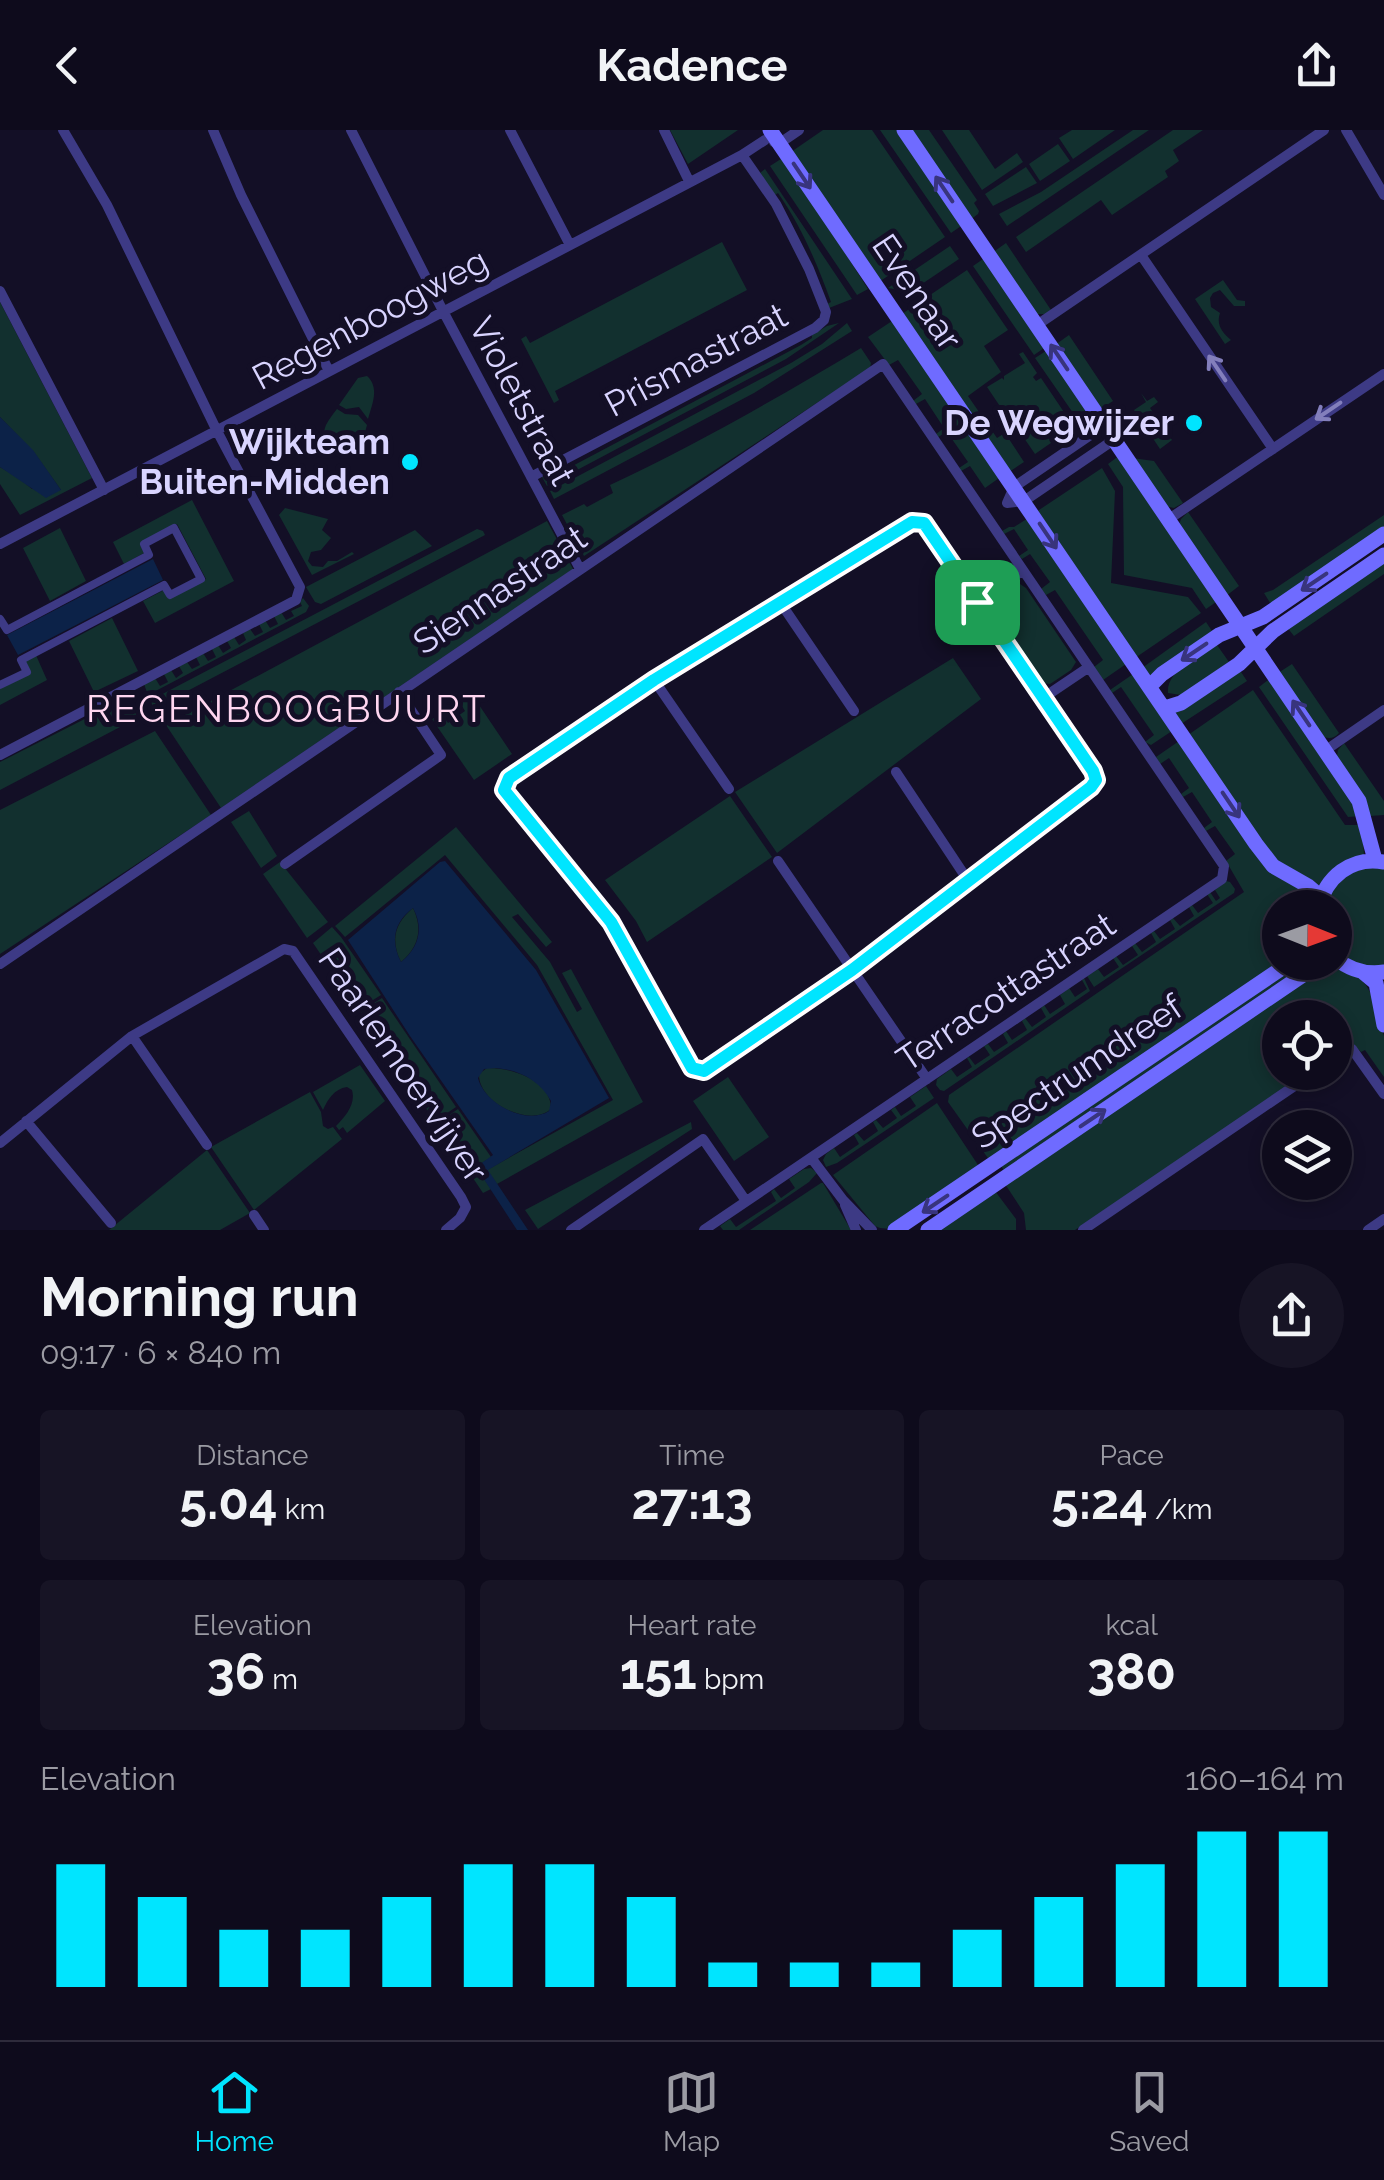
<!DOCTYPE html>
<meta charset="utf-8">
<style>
body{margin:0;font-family:Raleway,sans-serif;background:#171425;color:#f1f3f6;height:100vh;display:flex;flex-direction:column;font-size:38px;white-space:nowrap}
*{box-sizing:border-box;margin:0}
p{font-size:32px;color:#9b9ba3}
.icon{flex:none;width:55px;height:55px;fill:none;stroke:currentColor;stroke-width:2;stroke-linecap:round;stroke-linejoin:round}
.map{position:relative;height:1100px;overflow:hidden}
.sheet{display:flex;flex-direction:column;background:#0e0b1c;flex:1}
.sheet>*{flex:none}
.needle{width:65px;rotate:91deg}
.controls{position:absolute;left:1262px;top:760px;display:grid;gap:20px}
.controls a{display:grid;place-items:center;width:90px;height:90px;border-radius:50%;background:#0e0b1c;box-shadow:0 5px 15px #0003,0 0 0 2px #2e2b3b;font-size:50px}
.pin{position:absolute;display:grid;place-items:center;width:85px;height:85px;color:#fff;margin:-42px;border-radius:20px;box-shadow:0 5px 15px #0006}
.round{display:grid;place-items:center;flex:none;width:105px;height:105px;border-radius:52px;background:#171425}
.overview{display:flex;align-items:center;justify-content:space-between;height:170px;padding:0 40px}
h1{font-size:55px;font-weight:700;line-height:75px}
.metrics{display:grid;grid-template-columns:repeat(3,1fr);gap:15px;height:170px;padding:10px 40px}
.metrics div{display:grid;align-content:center;border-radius:10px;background:#171425;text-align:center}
.metrics b{font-size:50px;font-weight:700}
.metrics small{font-size:28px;font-weight:400}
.metrics p{font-size:28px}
.chart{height:280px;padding:20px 40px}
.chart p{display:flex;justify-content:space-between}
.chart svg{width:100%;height:180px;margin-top:10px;stroke:#00e5ff;stroke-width:6}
header{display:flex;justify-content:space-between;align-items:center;height:130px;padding:0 40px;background:#0e0b1c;font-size:45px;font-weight:700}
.dock{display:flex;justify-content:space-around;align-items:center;height:140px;border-top:2px solid #2e2b3b;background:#0e0b1c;font-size:28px;color:#9b9ba3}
.dock a{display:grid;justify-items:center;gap:5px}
.dock .selected{color:#00e5ff}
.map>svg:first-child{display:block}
.green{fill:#12302f}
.water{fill:#0c2248;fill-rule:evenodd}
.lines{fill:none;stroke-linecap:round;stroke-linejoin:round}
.pedestrian{stroke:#3d3a85;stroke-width:8}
.minor{stroke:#3d3a85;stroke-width:10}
.secondary{stroke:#6f6bff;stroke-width:15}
.oneway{stroke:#38347d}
.oneway2{stroke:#837fbc}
.route-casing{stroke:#fff;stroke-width:20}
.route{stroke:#00e5ff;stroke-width:12}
.poi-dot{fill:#00e5ff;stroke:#130f26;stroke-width:4}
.labels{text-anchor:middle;stroke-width:10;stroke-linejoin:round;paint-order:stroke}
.street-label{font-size:35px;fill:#d9d4ff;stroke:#130f26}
.poi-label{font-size:35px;font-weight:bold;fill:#d9d4ff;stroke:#130f26;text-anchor:end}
.neighbourhood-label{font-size:38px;letter-spacing:2.5px;fill:#ffd6f0;stroke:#130f26}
</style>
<header><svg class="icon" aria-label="back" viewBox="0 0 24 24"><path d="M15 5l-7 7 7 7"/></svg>Kadence<svg class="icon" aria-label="share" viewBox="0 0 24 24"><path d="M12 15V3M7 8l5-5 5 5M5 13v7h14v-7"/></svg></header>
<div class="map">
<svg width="1384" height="1100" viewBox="0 0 1384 1100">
<rect width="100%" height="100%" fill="#130f26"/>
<!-- green -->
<path class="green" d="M 670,0 L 738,0 L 688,34 Z
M 823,0 L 872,0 L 945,107 L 879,152 L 791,22 Z
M 880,0 L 899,0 L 964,94 L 951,103 Z
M 908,0 L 929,0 L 977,70 L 974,73 L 979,81 L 978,84 L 970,90 Z
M 942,0 L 969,0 L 995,39 L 1017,23 L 1023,32 L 982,60 Z
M 1072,0 L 1115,0 L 1073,29 L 1059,8 Z
M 1133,0 L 1149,0 L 1007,96 L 999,84 L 1041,62 Z
M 1173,0 L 1203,0 L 1173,20 L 1179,31 L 1165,41 L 1168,47 L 1112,85 L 1101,70 L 1026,122 L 1016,107 Z
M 1058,14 L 1070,31 L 1040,51 L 1029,34 Z
M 784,27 L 868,159 L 857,165 L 770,36 Z
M 1026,37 L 1037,53 L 993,76 L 985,64 Z
M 765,39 L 852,169 L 829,178 L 827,174 L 831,172 C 817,133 801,96 778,63 L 775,65 L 760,43 Z
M 722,112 L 747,160 L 555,261 L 559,270 L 554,273 L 521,209 L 526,206 L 530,213 Z
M 1006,113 L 1051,180 L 1045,184 L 1036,184 L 992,123 Z
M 950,116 L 959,129 L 910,162 L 888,158 Z
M 986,127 L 1047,216 L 1034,225 L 973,136 Z
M 967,140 L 1008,200 L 984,216 L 1001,242 L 968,266 L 997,308 L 1005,303 L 1024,332 L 1009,342 L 902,184 Z
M 1223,150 L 1237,170 L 1245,171 L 1245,176 L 1234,176 L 1220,160 L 1213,163 L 1210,168 L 1211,177 L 1220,183 C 1216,195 1222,202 1231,210 L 1225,214 L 1195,169 Z
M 0,172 L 92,348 L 20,385 L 0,354 L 0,337 L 20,349 L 32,359 L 61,360 L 33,321 L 0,287 Z
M 895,189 L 1002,346 L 985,358 L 970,336 L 961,341 L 959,338 L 968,332 L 947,302 L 938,307 L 936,304 L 944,298 L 925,269 L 916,274 L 913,271 L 922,264 L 898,230 L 889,235 L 868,207 Z
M 839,193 L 786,229 L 547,356 L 542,347 L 550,342 L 553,346 L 563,341 L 801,215 L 812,208 L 812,205 L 827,196 Z
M 847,193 L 852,201 L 754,263 L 554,369 L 550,361 L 791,233 L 822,214 Z
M 1069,205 L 1113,271 L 1099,280 L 1055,215 Z
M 861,218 L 871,233 L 870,238 L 584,426 L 562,385 L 584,374 L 587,377 L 613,363 L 610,355 C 696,315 779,267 861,218 Z
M 1049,219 L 1093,285 L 1080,293 L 1035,228 Z
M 1023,222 L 1037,243 L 1033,247 L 1036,251 L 1041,248 L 1074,297 L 1035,324 L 1024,308 L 1024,304 L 1020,306 L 987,257 L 1002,248 L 1004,250 L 1004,246 L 1025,233 L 1019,224 Z
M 367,246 C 380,258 372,274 368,289 L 359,277 L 346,279 L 339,275 L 358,248 Z
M 1141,263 L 1147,271 L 1154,267 L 1158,272 L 1150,278 L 1172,310 L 1160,319 L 1134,280 L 1146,272 Z
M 337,279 L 345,284 L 358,285 L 367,295 L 363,310 L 354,320 C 338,322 318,314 326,295 C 329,289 333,284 337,279 Z
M 1120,325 L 1219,470 L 1206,479 L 1192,458 L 1124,445 L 1123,357 L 1108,334 Z
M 1132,328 L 1154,331 L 1183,373 L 1174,378 L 1165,376 Z
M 1102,338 L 1115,361 L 1111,453 L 1188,467 L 1201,483 L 1135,528 L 1036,382 Z
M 192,370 L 234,451 L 155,493 L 143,471 L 164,460 L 169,469 L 206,449 L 177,394 L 140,414 L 144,423 L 124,434 L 113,412 Z
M 285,378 L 328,389 L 322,400 L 331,408 L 321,420 L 311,422 L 308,431 L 312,436 L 323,437 L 328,431 L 337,431 L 352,422 L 354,424 L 312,445 L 279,385 Z
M 1188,382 L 1239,456 L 1226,466 L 1179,395 L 1181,389 Z
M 1384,385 L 1384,401 L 1272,476 L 1264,463 L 1273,460 Z
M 1030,387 L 1129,532 L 1103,550 L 1094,537 L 1103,530 L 1055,460 L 1046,465 L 1041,459 L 1050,452 L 1030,424 L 1022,429 L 1019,426 L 1028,420 L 1014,399 L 1004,404 L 1002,401 L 1009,397 L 1014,397 Z
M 547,391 L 573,439 L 221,678 L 166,595 Z
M 60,398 L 86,451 L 50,471 L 23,418 Z
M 477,399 L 483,401 L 485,405 L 153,579 L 151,570 Z
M 415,400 L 432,416 L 321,474 L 315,472 L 306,457 Z
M 1384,428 L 1384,444 L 1294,506 L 1286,496 Z
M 1020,454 L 1026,458 L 1076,532 L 1071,540 L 1050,554 L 1043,553 L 991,476 C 993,466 1010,455 1020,454 Z
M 303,468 L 309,476 L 306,482 L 148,565 L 144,554 L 155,548 L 160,556 L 168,552 L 164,544 L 171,540 L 176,548 L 183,543 L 179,536 L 187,532 L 192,539 L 200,535 L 196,527 L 203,523 L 208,531 L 216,527 L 212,519 L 218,515 L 223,523 L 231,518 L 227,511 L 234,507 L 239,515 L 246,510 L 243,503 L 250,499 L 255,506 L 263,502 L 259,494 L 265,490 L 270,498 L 278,494 L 274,486 L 281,482 L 286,490 L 294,486 L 291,481 L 302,476 L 300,472 Z
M 112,488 L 138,541 L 94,562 L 69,511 Z
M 1206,492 L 1214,504 L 1151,550 L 1142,538 Z
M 1217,515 L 1229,532 L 1181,565 L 1168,563 C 1166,540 1199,527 1217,515 Z
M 35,523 L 47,550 L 0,575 L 0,555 L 26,542 L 21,530 Z
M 953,528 L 981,569 L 777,723 L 735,662 Z
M 1292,534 L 1339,603 C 1334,609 1328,609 1321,606 L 1278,543 Z
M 1239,539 L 1247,551 L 1181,594 L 1174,581 Z
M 1136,542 L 1175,599 L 1151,615 L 1145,612 L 1154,605 L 1121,557 L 1112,563 L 1110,560 Z
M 1272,547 L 1361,686 L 1348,687 L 1259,557 Z
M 1253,560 L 1345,695 L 1362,695 L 1364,726 L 1320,756 L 1277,732 L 1188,605 Z
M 471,563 L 512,624 L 474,650 L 432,589 L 441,583 L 448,593 L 465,581 L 459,571 Z
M 128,567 L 141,586 L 0,660 L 0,632 Z
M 155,601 L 211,685 L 0,824 L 0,680 Z
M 1182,609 L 1263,729 L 1301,758 L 1311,777 L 1280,778 L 1280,832 L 990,1031 L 948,972 L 949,965 L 1244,762 L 1226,731 L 1235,724 L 1215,696 L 1206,701 L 1204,698 L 1212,692 L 1192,662 L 1183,667 L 1181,664 L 1189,658 L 1169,628 L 1160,634 L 1156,627 Z
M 1344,613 L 1384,671 L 1384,685 L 1370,686 L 1337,626 L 1338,620 Z
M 730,666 L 772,727 L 647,812 L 636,791 L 605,750 Z
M 249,681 L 277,726 L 261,738 L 231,692 Z
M 456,697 L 552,812 L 546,817 L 518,784 L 512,787 L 550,832 L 577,882 L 582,879 L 562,843 L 571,839 L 643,972 L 497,1054 L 487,1040 L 613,970 L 537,835 L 445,725 L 345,807 L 335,796 Z
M 280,732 L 328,792 L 307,808 L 263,744 Z
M 1384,737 L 1384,837 L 1358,836 L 1335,821 L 1335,778 L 1323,778 L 1329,761 L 1357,738 Z
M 1226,751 L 1230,752 L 1235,759 L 1234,763 L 1094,857 L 1087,846 L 1098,839 L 1104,847 L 1119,837 L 1113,828 L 1116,826 L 1123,835 L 1138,825 L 1132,816 L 1135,813 L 1142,822 L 1156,812 L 1151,803 L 1154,801 L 1160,809 L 1175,799 L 1170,790 L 1173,788 L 1180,796 L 1194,786 L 1189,777 L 1192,775 L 1198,783 L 1213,773 L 1207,764 L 1210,762 L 1216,771 L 1220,768 L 1215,760 Z
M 413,778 C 423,799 419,817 401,832 C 390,810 395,793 413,778 Z
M 332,797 L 341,807 L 381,865 L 365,875 L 366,878 L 382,868 L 456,977 L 440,988 L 442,990 L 458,979 L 491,1027 L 476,1037 L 491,1059 L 483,1063 L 413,959 L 418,955 L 388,910 L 382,914 L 313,813 Z
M 1298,833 L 1315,833 L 1005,1042 L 1001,1036 Z
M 1337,839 L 1358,847 L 1366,855 L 1371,864 L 1384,906 L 1384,947 L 1365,920 L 1361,922 L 1353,914 L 1349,914 L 1335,923 L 1335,888 L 1280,888 L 1280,942 L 1307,943 L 1075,1100 L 1026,1100 L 1024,1083 L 1005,1054 L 1312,844 Z
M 1084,848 L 1090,861 L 944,961 L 940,960 L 936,955 L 937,949 L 951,939 L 957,947 L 972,937 L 967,928 L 969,927 L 975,935 L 990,925 L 984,916 L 988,914 L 994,922 L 1008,913 L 1003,904 L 1006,901 L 1012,910 L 1027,900 L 1022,891 L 1025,888 L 1032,897 L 1046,887 L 1041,878 L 1044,875 L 1050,884 L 1065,874 L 1060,865 L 1069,858 L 1075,867 L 1087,859 L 1082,850 Z
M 360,935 L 385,971 L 347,1003 L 343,997 L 339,1000 L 336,996 C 346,986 356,974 352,960 L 347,957 C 334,959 328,969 323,980 L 313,962 Z
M 487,938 C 510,937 552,950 551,979 C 530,998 478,973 479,944 Z
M 728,947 L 769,1007 L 734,1031 L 693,971 Z
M 926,956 L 934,968 L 837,1033 L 826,1037 L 823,1030 L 826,1024 L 834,1018 L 840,1027 L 859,1014 L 854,1005 L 857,1003 L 864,1011 L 878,1001 L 873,992 L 876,990 L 883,998 L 897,988 L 891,980 L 895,977 L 901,986 L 916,976 L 910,967 Z
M 310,962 L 321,982 L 323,996 L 328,999 L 333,997 L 342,1009 L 254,1080 L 211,1017 Z
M 937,973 L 980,1038 L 891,1099 L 880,1098 L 875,1096 L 833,1045 Z
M 691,992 L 692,999 L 538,1099 L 525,1080 Z
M 207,1020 L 250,1083 L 220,1100 L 109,1100 Z
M 811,1038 L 817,1043 L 809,1052 L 739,1100 L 723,1100 L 720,1096 L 730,1089 L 736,1097 L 776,1071 L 771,1062 L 774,1059 L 781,1068 L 795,1058 L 789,1049 L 804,1039 Z
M 821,1053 L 823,1053 L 851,1100 L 750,1100 Z
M 995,1061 L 1016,1089 L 1016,1100 L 936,1100 Z"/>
<!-- water -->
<path class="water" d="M 0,287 L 33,320 L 61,360 L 46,368 L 0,337 Z
M 153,429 L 163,450 L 18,525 L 7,505 Z
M 445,731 L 536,840 L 609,968 L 488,1040 L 528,1100 L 517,1100 L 476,1037 L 493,1025 L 410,906 L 348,810 L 440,732 ZM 413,778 C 424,798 419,818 401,832 C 390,811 394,792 413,778 ZM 496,938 C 519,940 539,950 551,971 L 549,981 C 526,996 484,973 478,948 L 484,939 Z"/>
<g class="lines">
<!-- pedestrian -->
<path class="pedestrian" d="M 0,489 L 7,500 L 149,425 L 144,414 L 174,398 L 201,449 L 170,465 L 164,455 L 21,530 L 27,542 L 0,555"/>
<!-- minor -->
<path class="minor" d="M 213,0 L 241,65 L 329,241
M 351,0 L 443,181 L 580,439
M 510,0 L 570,115
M 664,0 L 689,51
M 1346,0 L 1384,65
M 774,12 L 780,13 L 799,0
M 1141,125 L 1273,319
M 0,161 L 104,360
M 1037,195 L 1324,0
M 1105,295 L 1014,357 L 1007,373 L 1024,371 L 1115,309
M 531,347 L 815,198 L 824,190 L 826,182 L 809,139 L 776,74 L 742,25
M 1169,389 L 1384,244
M 912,392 L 924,393 L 1093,641 L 1096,650 L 1091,657 L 852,840 L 704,941 L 692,937 L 611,791 L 503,660 L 509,648 L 654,550 Z
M 0,414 L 742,25 L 765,10
M 977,471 L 1022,441
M 780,472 L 854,581
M 654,550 L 729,659
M 1043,568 L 1089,537
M 1326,620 L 1384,580
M 0,625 L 296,470 L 300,457 L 217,301 L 107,75 L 63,0
M 896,642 L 969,752
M 778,731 L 927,949
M 285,734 L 441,625 L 399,562
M 0,834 L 883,234 L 1224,736 L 1222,749 L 704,1100
M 132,906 L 207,1015
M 1335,930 L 1352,919 L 1384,964
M 26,991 L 111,1093
M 0,1013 L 132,906 L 284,819 L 293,821 L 461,1067 L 466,1077 L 460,1088 L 446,1100
M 812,1029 L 843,1070 L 872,1100
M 845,1075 L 856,1100
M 254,1085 L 264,1100
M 571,1100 L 703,1009 L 746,1071
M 1083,1100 L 1315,942
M 1368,1100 L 1384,1089"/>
<!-- secondary -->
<path class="secondary" d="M 770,0 L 1256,714 L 1273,736 L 1308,756 L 1321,767
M 904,0 L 1359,671 L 1375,730
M 1150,556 L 1162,544 L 1219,505 L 1263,487 L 1384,404
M 1165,578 L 1181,573 L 1239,534 L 1273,501 L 1384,425
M 1318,778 C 1326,747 1351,726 1384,732
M 1335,828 C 1350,840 1365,845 1384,842
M 1364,843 L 1376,853 L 1384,895
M 895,1100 L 1291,832
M 928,1100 L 1322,832"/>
</g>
<!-- one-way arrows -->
<defs><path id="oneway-shaft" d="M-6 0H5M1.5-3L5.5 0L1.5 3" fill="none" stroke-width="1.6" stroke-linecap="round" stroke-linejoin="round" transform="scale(2.5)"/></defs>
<g class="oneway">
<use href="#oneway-shaft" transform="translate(802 46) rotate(56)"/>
<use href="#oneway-shaft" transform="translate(944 59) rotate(-124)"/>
<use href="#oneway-shaft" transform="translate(1059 227) rotate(-124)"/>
<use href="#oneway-shaft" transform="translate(1048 406) rotate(56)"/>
<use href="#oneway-shaft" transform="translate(1314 452) rotate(146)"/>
<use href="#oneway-shaft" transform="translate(1194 522) rotate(146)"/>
<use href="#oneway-shaft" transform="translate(1301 583) rotate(-124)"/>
<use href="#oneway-shaft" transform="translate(1231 675) rotate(56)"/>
<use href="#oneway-shaft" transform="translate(1093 988) rotate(-34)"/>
<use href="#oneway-shaft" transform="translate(935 1074) rotate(146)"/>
</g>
<g class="oneway2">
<use href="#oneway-shaft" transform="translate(1217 238) rotate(-124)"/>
<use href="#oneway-shaft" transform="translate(1328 281) rotate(146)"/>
</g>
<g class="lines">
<!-- route casing -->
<g class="route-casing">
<path id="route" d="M 912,392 L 924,393 L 1093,641 L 1096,650 L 1091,657 L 852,840 L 704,941 L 692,938 L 611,792 L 504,660 L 509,648 L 654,550 Z"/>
</g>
<!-- route -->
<use href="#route" class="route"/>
</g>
<!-- markers -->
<g class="poi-dot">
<circle cx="1194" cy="293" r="10"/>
<circle cx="410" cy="332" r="10"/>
</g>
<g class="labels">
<!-- street labels -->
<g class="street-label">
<text transform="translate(917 162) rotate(56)" y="12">Evenaar</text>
<text transform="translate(370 189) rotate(-28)" y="12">Regenboogweg</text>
<text transform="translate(696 230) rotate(-28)" y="12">Prismastraat</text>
<text transform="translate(522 271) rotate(62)" y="12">Violetstraat</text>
<text transform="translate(500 460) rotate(-34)" y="12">Siennastraat</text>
<text transform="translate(1006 862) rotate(-34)" y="12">Terracottastraat</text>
<text transform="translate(403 935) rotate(56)" y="12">Paarlemoervijver</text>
<text transform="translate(1077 942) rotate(-34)" y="12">Spectrumdreef</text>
</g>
<!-- poi labels -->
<g class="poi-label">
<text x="1174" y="305">De Wegwijzer</text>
<text x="390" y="324">Wijkteam<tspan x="390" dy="40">Buiten-Midden</tspan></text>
</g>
<!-- neighbourhood labels -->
<g class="neighbourhood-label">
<text x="287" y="592">REGENBOOGBUURT</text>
</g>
</g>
</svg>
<div class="controls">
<a><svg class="needle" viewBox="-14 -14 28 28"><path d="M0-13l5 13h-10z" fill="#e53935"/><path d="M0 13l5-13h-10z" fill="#9b9ba3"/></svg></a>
<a><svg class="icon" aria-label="locate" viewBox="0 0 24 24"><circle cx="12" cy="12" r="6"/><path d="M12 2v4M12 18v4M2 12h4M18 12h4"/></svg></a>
<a><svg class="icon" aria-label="layers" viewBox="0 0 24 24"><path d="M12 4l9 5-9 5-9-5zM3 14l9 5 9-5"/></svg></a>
</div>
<div class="pin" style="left:977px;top:472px;background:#1e9e55"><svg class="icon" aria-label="arrive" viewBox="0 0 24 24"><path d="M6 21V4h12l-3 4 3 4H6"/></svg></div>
</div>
<section class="sheet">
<div class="overview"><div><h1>Morning run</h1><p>09:17 · 6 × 840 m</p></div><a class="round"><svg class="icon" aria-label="share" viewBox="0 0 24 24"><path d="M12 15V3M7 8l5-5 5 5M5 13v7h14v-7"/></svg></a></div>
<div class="metrics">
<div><p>Distance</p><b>5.04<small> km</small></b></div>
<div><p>Time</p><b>27:13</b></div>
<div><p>Pace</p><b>5:24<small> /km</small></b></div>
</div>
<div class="metrics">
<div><p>Elevation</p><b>36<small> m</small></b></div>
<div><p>Heart rate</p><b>151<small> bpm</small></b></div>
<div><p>kcal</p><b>380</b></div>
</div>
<div class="chart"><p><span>Elevation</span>160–164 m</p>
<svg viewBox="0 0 160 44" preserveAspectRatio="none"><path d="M5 44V14M15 44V22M25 44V30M35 44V30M45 44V22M55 44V14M65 44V14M75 44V22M85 44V38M95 44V38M105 44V38M115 44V30M125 44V22M135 44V14M145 44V6M155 44V6"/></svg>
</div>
</section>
<nav class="dock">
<a class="selected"><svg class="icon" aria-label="home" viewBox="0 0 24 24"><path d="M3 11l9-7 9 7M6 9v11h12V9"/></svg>Home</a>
<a><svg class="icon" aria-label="map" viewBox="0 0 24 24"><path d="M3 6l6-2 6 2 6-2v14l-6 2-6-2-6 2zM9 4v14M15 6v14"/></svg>Map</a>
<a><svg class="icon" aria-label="saved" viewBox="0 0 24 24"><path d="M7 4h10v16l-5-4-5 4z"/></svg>Saved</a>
</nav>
